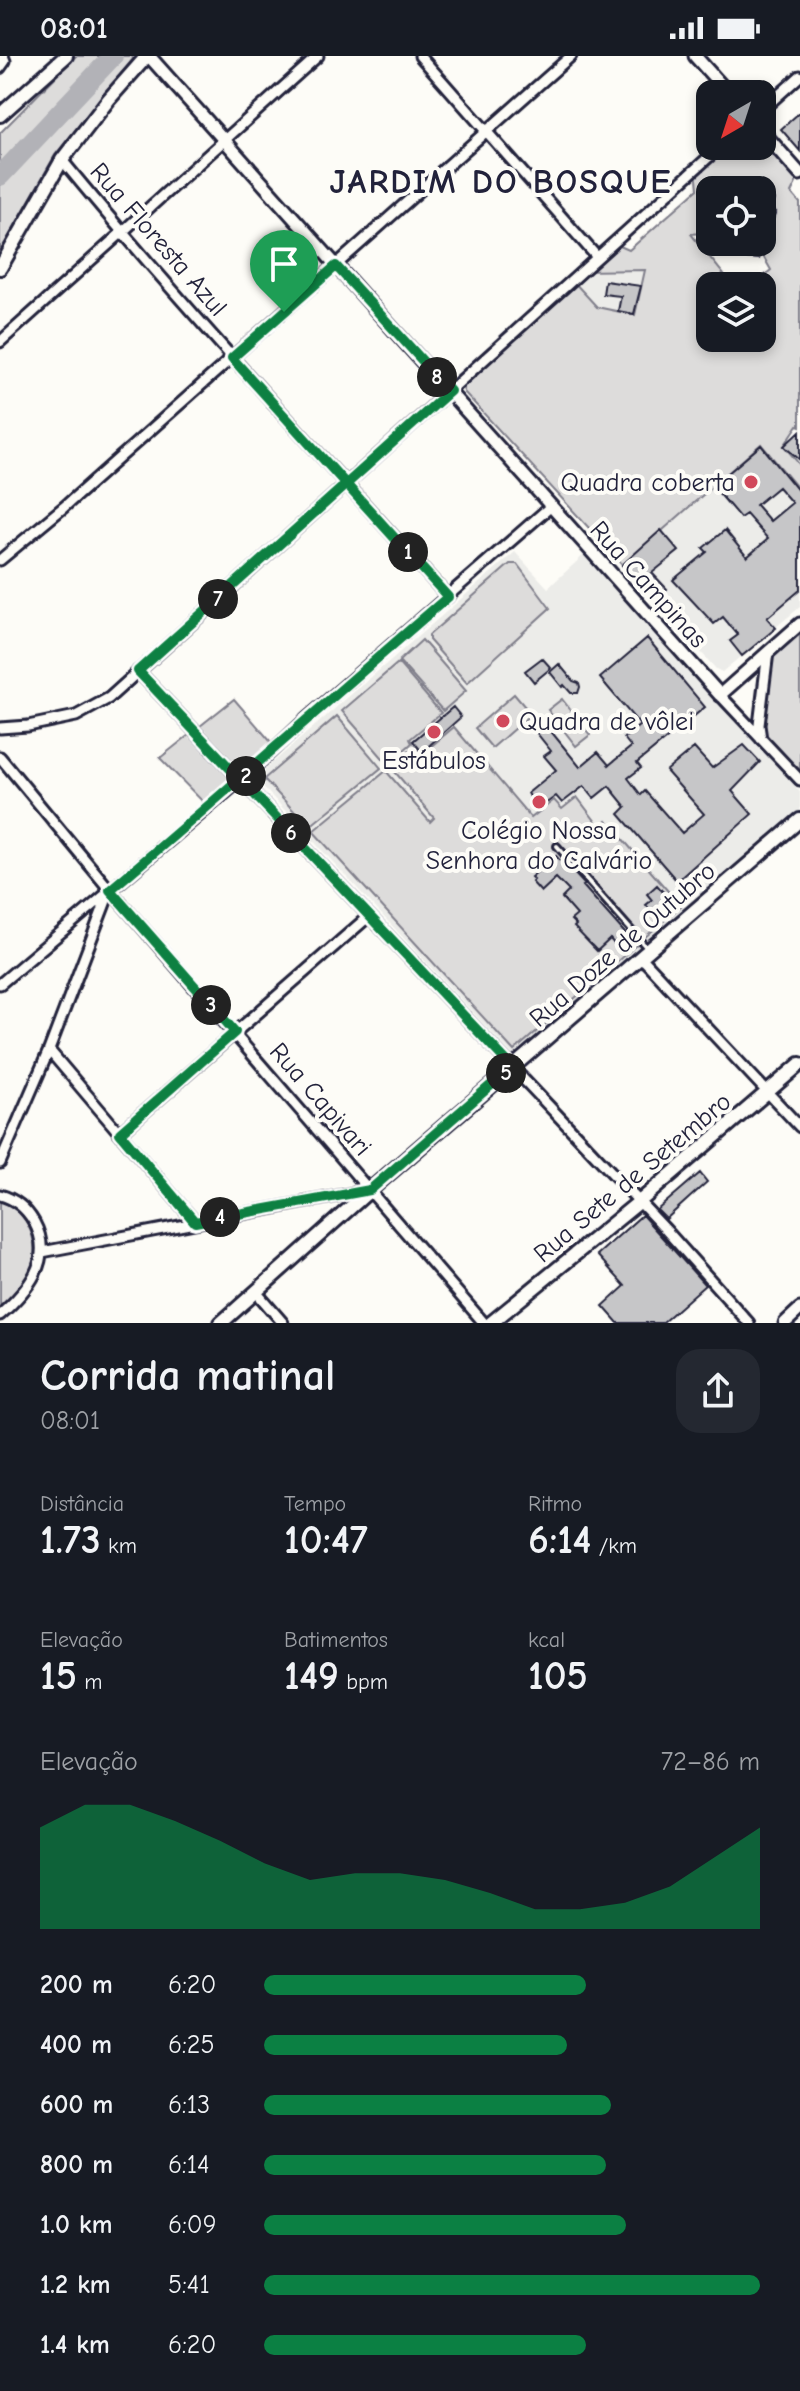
<!DOCTYPE html>
<html lang="pt">
<meta charset="utf-8">
<style>
body{margin:0;font-family:"Comic Neue",sans-serif;background:#242831;color:#f1f3f6;height:100vh;display:flex;flex-direction:column;font-size:30px;white-space:nowrap}
*{box-sizing:border-box;margin:0}
p{font-size:26px;color:#9ea1a6}
.icon{flex:none;width:44px;height:44px;fill:none;stroke:currentColor;stroke-width:2;stroke-linecap:round;stroke-linejoin:round}
.map{position:relative;height:1267px;overflow:hidden}
.drawer{display:flex;flex-direction:column;background:#171b24;flex:1}
.drawer>*{flex:none}
.needle{width:52px;rotate:219deg}
.tools{position:absolute;left:696px;top:24px;display:grid;gap:16px}
.tools a{display:grid;place-items:center;width:80px;height:80px;border-radius:16px;background:#171b24;box-shadow:0 4px 12px #0003;font-size:40px}
.pin{position:absolute;display:grid;place-items:center;width:68px;height:68px;color:#fff;margin:-82px -34px;border-radius:50% 50% 50% 0;rotate:-45deg;box-shadow:0 0 8px #0007}
.pin .icon{rotate:45deg}
.km{position:absolute;width:40px;height:40px;margin:-20px;border-radius:50%;background:#222;color:#fff;font-size:22px;line-height:40px;text-align:center}
.round{display:grid;place-items:center;flex:none;width:84px;height:84px;border-radius:24px;background:#242831}
.overview{display:flex;align-items:center;justify-content:space-between;height:136px;padding:0 40px}
h1{font-size:44px;font-weight:800;line-height:60px}
.stats{display:grid;grid-template-columns:repeat(3,1fr);gap:12px;height:136px;padding:8px 40px}
.stats div{display:grid;align-content:center}
.stats b{font-size:40px;font-weight:800}
.stats small{font-size:22px;font-weight:400}
.stats p{font-size:22px}
.chart{height:224px;padding:16px 40px}
.chart p{display:flex;justify-content:space-between}
.chart svg{width:100%;height:144px;margin-top:8px;fill:#0b8043;opacity:.7}
ul{padding:0 40px;list-style:none;font-size:26px}
li{display:grid;grid-template-columns:128px 96px 1fr;align-items:center;height:60px}
li i{height:20px;border-radius:10px;background:#0b8043}
.status{display:flex;justify-content:space-between;align-items:center;height:56px;padding:0 40px;background:#171b24;direction:ltr}
.status svg{height:22px;fill:currentColor}
.map>svg:first-child{display:block}
.built{fill:#ecece9}
.green{fill:#dddcdb;stroke:#807f8b;stroke-width:2;fill-rule:evenodd}
.lines{fill:none;stroke-linecap:round;stroke-linejoin:round}
.river{stroke:#b2b2b7;stroke-width:20}
.building{fill:#c6c6c8;stroke:#22223b;stroke-width:2;fill-rule:evenodd}
.service-casing{stroke:#22223b;stroke-width:10}
.minor-casing{stroke:#22223b;stroke-width:15}
.tertiary-casing{stroke:#22223b;stroke-width:17}
.secondary-casing{stroke:#22223b;stroke-width:18}
.service{stroke:#fdfcf7;stroke-width:4}
.minor{stroke:#fdfcf7;stroke-width:9}
.tertiary{stroke:#fdfcf7;stroke-width:11}
.secondary{stroke:#fdfcf7;stroke-width:12}
.route-casing{stroke:#fff;stroke-width:16}
.route{stroke:#0b8043;stroke-width:10}
.poi-dot{fill:#d1495b;stroke:#fdfcf7;stroke-width:3}
.labels{text-anchor:middle;stroke-width:8;stroke-linejoin:round;paint-order:stroke}
.street-label{font-size:26px;fill:#22223b;stroke:#fdfcf7}
.poi-label{font-size:26px;fill:#22223b;stroke:#fdfcf7}
.district-label{font-size:34px;font-weight:bold;letter-spacing:2px;fill:#22223b;stroke:#fdfcf7}
</style>
<div class="status"><b>08:01</b><svg viewBox="0 0 49 12"><path d="M0 12V9h3v3zM5 12V6h3v6zM10 12V3h3v9zM15 12V0h3v12zM26 1h20v11H26zM47 4h2v5h-2z"/></svg></div>
<div class="map">
<svg width="800" height="1267" viewBox="0 0 800 1267">
<rect width="100%" height="100%" fill="#fdfcf7"/>
<filter id="ink" filterUnits="userSpaceOnUse"><feTurbulence type="fractalNoise" baseFrequency=".0125" numOctaves="2"/><feDisplacementMap in="SourceGraphic" scale="16" xChannelSelector="R" yChannelSelector="G"/><feConvolveMatrix kernelMatrix="1 2 1 2 8 2 1 2 1" color-interpolation-filters="sRGB"/></filter>
<g filter="url(#ink)">
<!-- built -->
<path class="built" d="M 646,214 L 635,259 L 596,251 L 572,224 L 582,215 Z
M 762,388 L 800,435 L 800,551 L 722,616 L 716,613 L 623,509 Z
M 515,496 L 548,532 L 585,498 L 800,736 L 800,755 L 513,1000 L 255,722 Z"/>
<!-- green -->
<path class="green" d="M 76,0 L 132,0 L 133,3 L 55,99 L 0,196 L 0,77 Z
M 762,75 L 800,119 L 791,137 L 800,147 L 800,370 L 798,369 L 784,390 L 800,409 L 800,435 L 761,388 L 623,509 L 464,336 L 462,328 L 572,224 L 597,251 L 635,259 L 645,214 L 582,215 L 613,187 L 629,194 L 698,133 L 696,113 L 722,90 L 762,90 ZM 710,134 L 762,134 L 762,144 L 773,145 L 763,200 L 771,214 L 751,230 L 762,230 L 762,282 L 710,282 L 710,230 L 733,230 L 691,178 L 710,176 Z
M 510,508 L 517,508 L 550,552 L 467,627 L 429,584 L 429,579 Z
M 800,573 L 800,718 L 763,678 L 762,667 L 772,597 Z
M 422,584 L 466,635 L 443,655 L 399,605 Z
M 398,607 L 441,657 L 410,683 L 412,687 L 388,708 L 342,655 Z
M 514,638 L 531,658 L 492,692 L 475,672 Z
M 234,643 L 277,693 L 208,751 L 160,702 Z
M 562,643 L 590,679 L 576,690 L 548,654 Z
M 337,660 L 381,712 L 309,771 L 264,723 Z
M 454,671 L 531,762 L 554,744 L 562,753 L 577,741 L 600,771 L 607,765 L 681,850 L 514,995 L 313,775 L 386,715 L 430,766 L 434,762 L 390,710 L 414,690 L 422,698 Z
M 0,1145 C 14,1149 22,1157 28,1169 C 45,1204 26,1230 0,1254 Z"/>
<g class="lines">
<!-- river -->
<path class="river" d="M 0,120 L 113,0"/>
</g>
<!-- building -->
<path class="building" d="M 800,56 L 800,95 L 781,73 Z
M 762,144 L 774,144 L 770,154 L 776,156 L 764,186 L 766,186 L 763,200 L 761,200 L 759,203 L 730,201 L 728,194 L 731,191 L 723,186 L 762,186 Z
M 605,225 L 641,230 L 634,258 L 618,255 L 621,240 L 603,238 Z
M 800,375 L 800,404 L 784,390 Z
M 761,389 L 800,437 L 800,534 L 767,562 L 776,572 L 742,600 L 730,585 L 738,579 L 723,561 L 714,568 L 673,524 L 707,496 L 703,492 L 725,474 L 747,501 L 768,483 L 746,458 L 740,462 L 713,430 ZM 778,431 L 792,447 L 770,465 L 756,449 Z
M 661,474 L 679,495 L 652,517 L 667,533 L 654,544 L 622,509 Z
M 647,582 L 705,651 L 637,707 L 641,712 L 628,722 L 641,739 L 645,735 L 682,777 L 704,758 L 666,715 L 694,692 L 712,712 L 744,689 L 760,706 L 732,735 L 752,758 L 677,825 L 619,758 L 626,751 L 609,730 L 594,742 L 584,730 L 562,747 L 556,740 L 537,754 L 528,737 L 556,714 L 544,700 L 551,695 L 532,671 L 541,663 L 580,711 L 598,696 L 609,709 L 631,691 L 624,682 L 640,669 L 600,622 Z
M 542,602 L 551,612 L 534,626 L 525,615 Z
M 559,608 L 573,625 L 579,627 L 580,631 L 578,637 L 571,637 L 564,629 L 562,631 L 550,616 Z
M 453,651 L 461,661 L 422,696 L 413,685 Z
M 556,800 L 570,816 L 572,815 L 585,829 L 583,830 L 632,885 L 621,896 L 610,883 L 597,895 L 574,871 L 576,869 L 571,864 L 577,859 L 562,842 L 569,835 L 556,822 L 541,836 L 532,826 L 534,824 L 531,821 Z
M 657,829 L 676,851 L 665,861 L 661,855 L 655,860 L 646,849 L 652,844 L 647,838 Z
M 700,1117 L 707,1126 L 666,1163 L 657,1154 Z
M 642,1159 L 705,1229 L 662,1267 L 618,1267 L 603,1250 L 625,1230 L 597,1199 Z"/>
<g class="lines">
<!-- service casing -->
<g class="service-casing">
<path id="service" d="M 557,790 L 647,892"/>
</g>
<!-- minor casing -->
<g class="minor-casing">
<path id="minor" d="M 420,0 L 597,201
M 0,12 L 5,5 L 3,0
M 762,54 L 800,20
M 62,104 C 185,254 319,396 448,541
M 0,286 L 318,0
M 0,504 L 64,451 L 571,0
M 138,615 L 666,1174 L 749,1267
M 720,639 L 800,724
M 0,672 L 28,670 L 76,660 L 109,642 L 721,90
M 761,683 L 759,669 L 768,596
M 0,701 L 110,834 L 484,1267
M 641,901 L 800,1071
M 0,928 L 241,724 L 306,663 L 550,451
M 49,994 L 195,1166
M 120,1077 L 369,860
M 0,1107 L 49,994 L 109,837
M 0,1139 C 15,1143 26,1152 34,1166 C 55,1204 27,1235 0,1259
M 42,1196 L 369,1134
M 257,1237 L 283,1267"/>
</g>
<!-- tertiary casing -->
<g class="tertiary-casing">
<path id="tertiary" d="M 149,0 L 720,639 L 800,568
M 695,0 L 729,38
M 762,75 L 800,118
M 785,1267 L 800,1253"/>
</g>
<!-- secondary casing -->
<g class="secondary-casing">
<path id="secondary" d="M 0,59 L 66,0
M 0,212 L 62,104 L 109,43 L 147,0
M 221,1267 L 370,1134 L 800,764
M 491,1267 L 639,1146 L 800,1008"/>
</g>
<!-- service -->
<use href="#service" class="service"/>
<!-- minor -->
<use href="#minor" class="minor"/>
<!-- tertiary -->
<use href="#tertiary" class="tertiary"/>
<!-- secondary -->
<use href="#secondary" class="secondary"/>
</g>
</g>
<g class="lines" filter="url(#ink)">
<!-- route casing -->
<g class="route-casing">
<path id="route" d="M 284,256 L 232,302 L 448,541 C 335,638 224,738 110,834 L 235,976 L 120,1077 L 195,1166 L 370,1134 L 512,1011 C 387,880 263,747 138,615 L 450,335 L 336,210 L 284,256"/>
</g>
<!-- route -->
<use href="#route" class="route"/>
</g>
<!-- markers -->
<g class="poi-dot">
<circle cx="751" cy="426" r="8"/>
<circle cx="503" cy="665" r="8"/>
<circle cx="434" cy="676" r="8"/>
<circle cx="539" cy="746" r="8"/>
</g>
<g class="labels">
<!-- street labels -->
<g class="street-label">
<text transform="translate(159 183) rotate(49)" y="9">Rua Floresta Azul</text>
<text transform="translate(649 528) rotate(48)" y="9">Rua Campinas</text>
<text transform="translate(622 888) rotate(-41)" y="9">Rua Doze de Outubro</text>
<text transform="translate(321 1043) rotate(49)" y="9">Rua Capivari</text>
<text transform="translate(632 1121) rotate(-40)" y="9">Rua Sete de Setembro</text>
</g>
<!-- poi labels -->
<g class="poi-label">
<text x="735" y="435" text-anchor="end">Quadra coberta</text>
<text x="519" y="674" text-anchor="start">Quadra de vôlei</text>
<text x="434" y="713">Estábulos</text>
<text x="539" y="783">Colégio Nossa<tspan x="539" dy="30">Senhora do Calvário</tspan></text>
</g>
<!-- district labels -->
<g class="district-label">
<text x="501" y="137">JARDIM DO BOSQUE</text>
</g>
</g>
</svg>
<div class="tools">
<a><svg class="needle" viewBox="-14 -14 28 28"><path d="M0-13l5 13h-10z" fill="#e53935"/><path d="M0 13l5-13h-10z" fill="#9ea1a6"/></svg></a>
<a><svg class="icon" aria-label="locate" viewBox="0 0 24 24"><circle cx="12" cy="12" r="6"/><path d="M12 2v4M12 18v4M2 12h4M18 12h4"/></svg></a>
<a><svg class="icon" aria-label="layers" viewBox="0 0 24 24"><path d="M12 4l9 5-9 5-9-5zM3 14l9 5 9-5"/></svg></a>
</div>
<div class="pin" style="left:284px;top:256px;background:#1e9e55"><svg class="icon" aria-label="arrive" viewBox="0 0 24 24"><path d="M6 21V4h12l-3 4 3 4H6"/></svg></div>
<b class="km" style="left:408px;top:496px">1</b>
<b class="km" style="left:246px;top:720px">2</b>
<b class="km" style="left:211px;top:949px">3</b>
<b class="km" style="left:220px;top:1161px">4</b>
<b class="km" style="left:506px;top:1017px">5</b>
<b class="km" style="left:291px;top:777px">6</b>
<b class="km" style="left:218px;top:543px">7</b>
<b class="km" style="left:437px;top:321px">8</b>
</div>
<section class="drawer">
<div class="overview"><div><h1>Corrida matinal</h1><p>08:01</p></div><a class="round"><svg class="icon" aria-label="share" viewBox="0 0 24 24"><path d="M12 15V3M7 8l5-5 5 5M5 13v7h14v-7"/></svg></a></div>
<div class="stats">
<div><p>Distância</p><b>1.73<small> km</small></b></div>
<div><p>Tempo</p><b>10:47</b></div>
<div><p>Ritmo</p><b>6:14<small> /km</small></b></div>
</div>
<div class="stats">
<div><p>Elevação</p><b>15<small> m</small></b></div>
<div><p>Batimentos</p><b>149<small> bpm</small></b></div>
<div><p>kcal</p><b>105</b></div>
</div>
<div class="chart"><p><span>Elevação</span>72–86 m</p>
<svg viewBox="0 0 160 44" preserveAspectRatio="none"><path d="M0 44V13L10 6L20 6L30 11L40 17L50 24L60 29L70 27L80 27L90 29L100 33L110 38L120 38L130 36L140 31L150 22L160 13V44z"/></svg>
</div>
<ul>
<li><b>200 m</b>6:20<i style="width:65%"></i></li>
<li><b>400 m</b>6:25<i style="width:61%"></i></li>
<li><b>600 m</b>6:13<i style="width:70%"></i></li>
<li><b>800 m</b>6:14<i style="width:69%"></i></li>
<li><b>1.0 km</b>6:09<i style="width:73%"></i></li>
<li><b>1.2 km</b>5:41<i style="width:100%"></i></li>
<li><b>1.4 km</b>6:20<i style="width:65%"></i></li>
</ul>
</section>
